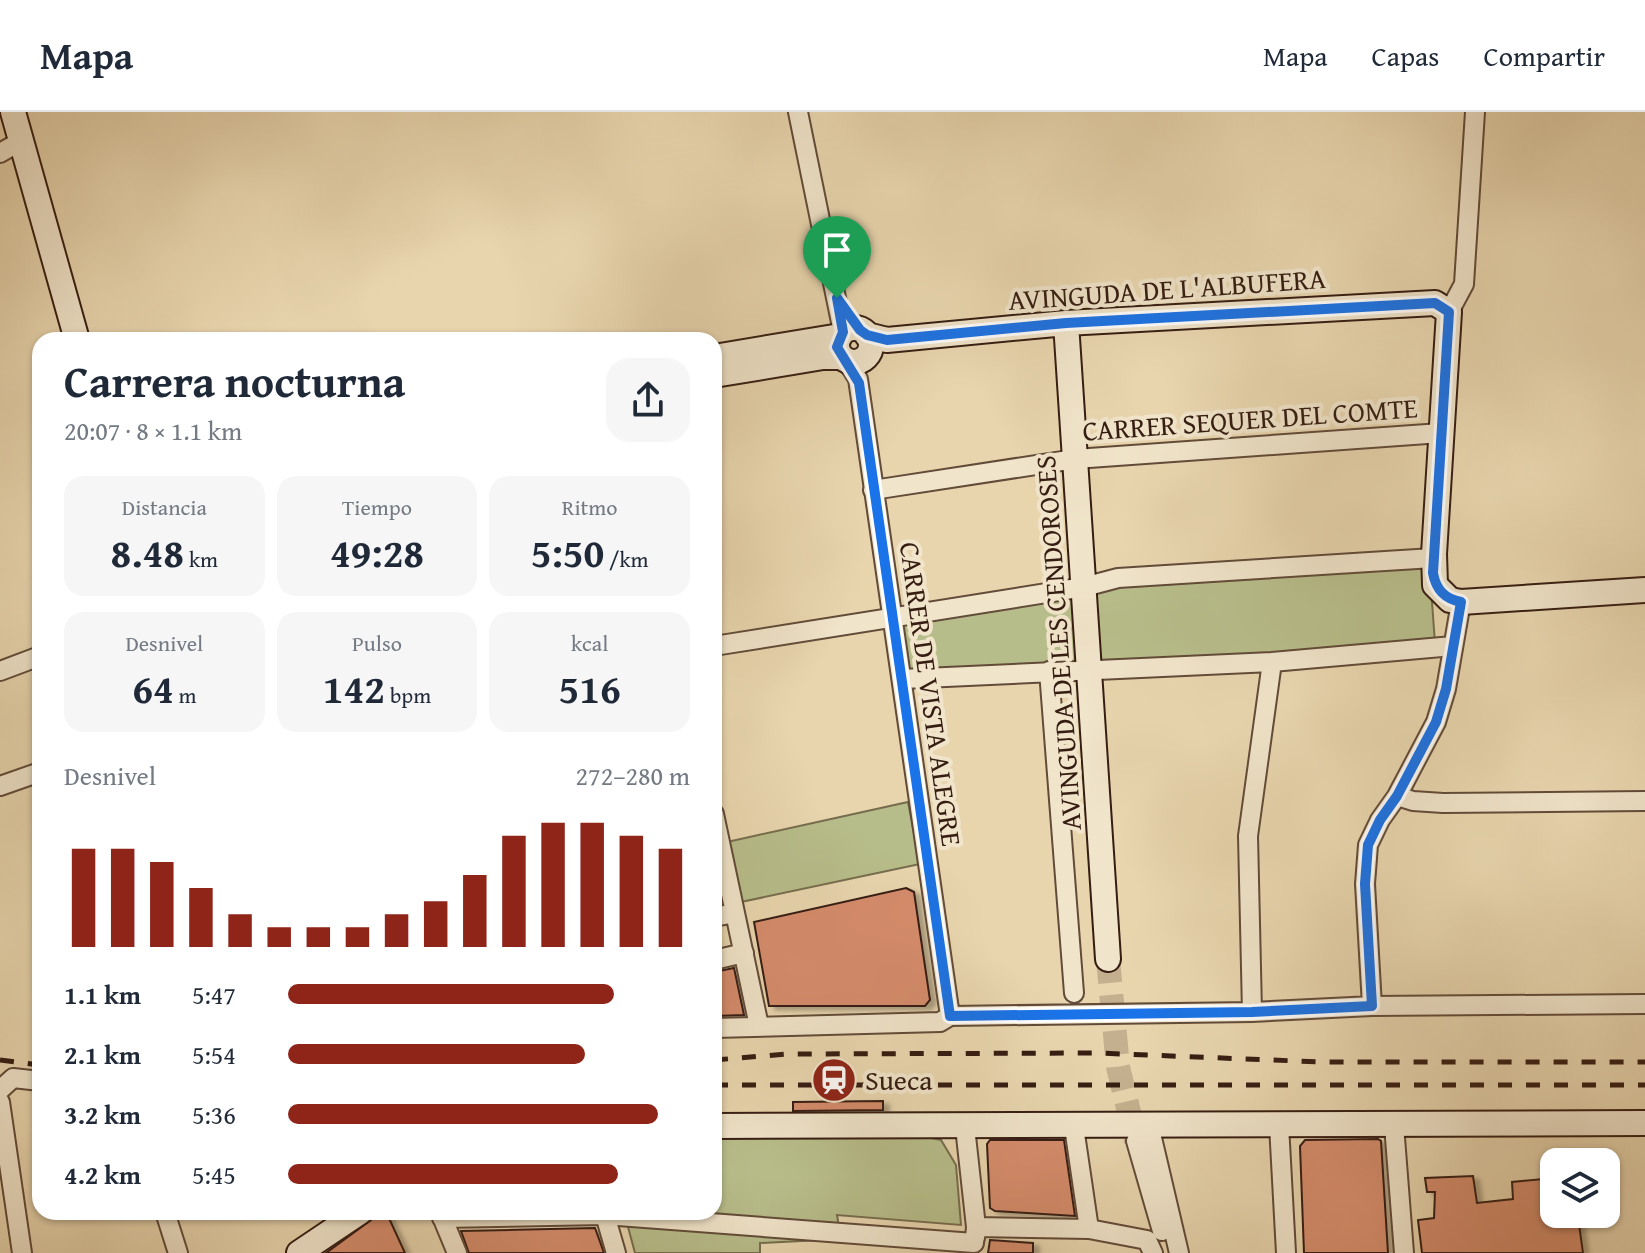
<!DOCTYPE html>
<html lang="es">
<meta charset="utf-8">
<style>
body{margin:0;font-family:"Gentium Book Plus",serif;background:#f6f6f7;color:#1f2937;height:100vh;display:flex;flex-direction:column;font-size:30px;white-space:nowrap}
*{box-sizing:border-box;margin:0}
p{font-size:26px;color:#747a83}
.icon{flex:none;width:44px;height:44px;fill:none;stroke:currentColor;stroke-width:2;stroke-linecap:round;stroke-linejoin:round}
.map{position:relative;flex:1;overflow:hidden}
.drawer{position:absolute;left:32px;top:220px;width:690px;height:888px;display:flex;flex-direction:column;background:#fff;border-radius:24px;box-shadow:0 2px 6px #0004}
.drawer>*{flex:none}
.tools{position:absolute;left:1540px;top:1036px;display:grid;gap:16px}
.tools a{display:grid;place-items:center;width:80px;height:80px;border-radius:16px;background:#fff;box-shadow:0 2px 6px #0004;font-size:40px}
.pin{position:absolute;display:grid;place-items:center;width:68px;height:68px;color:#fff;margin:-82px -34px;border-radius:50% 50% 50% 0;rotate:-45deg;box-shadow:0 0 8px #0007}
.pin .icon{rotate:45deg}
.round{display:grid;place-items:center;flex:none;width:84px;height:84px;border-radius:24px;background:#f6f6f7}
.summary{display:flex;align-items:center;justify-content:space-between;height:136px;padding:0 32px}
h1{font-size:44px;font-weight:700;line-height:60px}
.figures{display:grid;grid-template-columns:repeat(3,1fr);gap:12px;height:136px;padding:8px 32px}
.figures div{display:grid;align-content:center;border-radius:20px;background:#f6f6f7;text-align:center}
.figures b{font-size:40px;font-weight:700}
.figures small{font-size:22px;font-weight:400}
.figures p{font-size:22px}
.chart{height:224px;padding:16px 32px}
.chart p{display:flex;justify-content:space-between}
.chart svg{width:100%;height:144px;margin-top:8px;stroke:#8f2418;stroke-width:6}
ul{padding:0 32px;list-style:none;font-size:26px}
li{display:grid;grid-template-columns:128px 96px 1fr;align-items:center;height:60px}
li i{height:20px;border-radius:10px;background:#8f2418}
header{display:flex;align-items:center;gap:48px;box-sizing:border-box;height:112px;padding:0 40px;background:#fff;border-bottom:2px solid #e0e1e3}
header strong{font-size:38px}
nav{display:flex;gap:44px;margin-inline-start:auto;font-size:28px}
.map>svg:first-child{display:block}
.green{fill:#b7bd8a;stroke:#766d4e;stroke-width:2}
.building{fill:#d58c6c;stroke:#361d12;stroke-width:2;filter:url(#shadow)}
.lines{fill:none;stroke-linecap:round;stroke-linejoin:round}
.secondary-tunnel{stroke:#c4b08f;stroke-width:24;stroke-dasharray:24 12;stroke-linecap:butt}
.street-casing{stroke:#624b39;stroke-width:22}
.secondary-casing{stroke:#361d12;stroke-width:28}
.street{stroke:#f0e4ca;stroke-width:18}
.secondary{stroke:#f0e4ca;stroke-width:24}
.rail{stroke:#361d12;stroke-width:5;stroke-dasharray:14 14;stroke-linecap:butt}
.route-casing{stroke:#fff;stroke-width:16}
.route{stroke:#1a73e8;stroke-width:10}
.labels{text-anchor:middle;stroke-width:8;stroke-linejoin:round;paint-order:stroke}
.street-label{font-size:28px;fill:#361d12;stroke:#f0e4ca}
.poi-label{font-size:28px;fill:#361d12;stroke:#f0e4ca;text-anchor:start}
</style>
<header>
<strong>Mapa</strong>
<nav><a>Mapa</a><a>Capas</a><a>Compartir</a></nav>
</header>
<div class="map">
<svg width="1645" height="1141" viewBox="0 0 1645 1141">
<defs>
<filter id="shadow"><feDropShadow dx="6" dy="3.5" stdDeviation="2" flood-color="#0004"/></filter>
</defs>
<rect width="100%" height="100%" fill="#e8d5ae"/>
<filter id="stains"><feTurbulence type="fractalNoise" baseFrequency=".0025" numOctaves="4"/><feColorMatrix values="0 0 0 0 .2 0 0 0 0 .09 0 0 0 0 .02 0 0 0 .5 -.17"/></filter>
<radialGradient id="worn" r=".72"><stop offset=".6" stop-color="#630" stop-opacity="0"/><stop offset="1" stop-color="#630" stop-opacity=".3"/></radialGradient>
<!-- green -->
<path class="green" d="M 1429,449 L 1435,531 L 1093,553 L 1089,478 L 1119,469 Z
M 1079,479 L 1085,554 L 905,562 L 897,509 Z
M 908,690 L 920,752 L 741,790 L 727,730 Z
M 714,1024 L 922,1024 L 941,1028 L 956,1053 L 961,1113 L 837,1103 L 841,1127 L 760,1131 L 760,1141 L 635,1141 L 624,1100 L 714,1100 Z"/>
<!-- building -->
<path class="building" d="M 906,776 L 914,780 L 930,888 L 925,894 L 769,894 L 754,810 Z
M 734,856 L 744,903 L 714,904 L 714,860 Z
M 883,989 L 883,998 L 793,999 L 793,990 Z
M 1378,1027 L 1381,1029 L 1388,1141 L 1304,1141 L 1300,1034 L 1305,1028 Z
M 990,1028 L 1064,1028 L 1075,1104 L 995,1099 L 990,1096 L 987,1032 Z
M 1473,1064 L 1477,1091 L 1513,1087 L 1512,1070 L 1554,1066 L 1554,1110 L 1578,1105 L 1583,1141 L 1422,1141 L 1418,1108 L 1434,1106 L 1435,1080 L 1427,1080 L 1425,1066 Z
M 382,1100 L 388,1104 L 405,1141 L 326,1141 Z
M 595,1116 L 604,1141 L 469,1141 L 461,1119 Z
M 990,1128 L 1033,1131 L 1033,1141 L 988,1141 Z"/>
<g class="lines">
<!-- secondary-tunnel -->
<path class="secondary-tunnel" d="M 1108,847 L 1118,955 L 1136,1029"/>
<!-- street casing -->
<g class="street-casing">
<path id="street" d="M 798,0 L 843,220
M 0,41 L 21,29
M 1449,200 L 1464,172 L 1475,0
M 846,248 L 858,267 L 950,904
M 873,378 L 1075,347 L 1441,321
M 714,534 L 1084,475 L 1118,466 L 1433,446
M 0,559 L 40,544
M 1049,559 L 1074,881
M 902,567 L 1272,550 L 1453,534
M 0,674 L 40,660
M 1397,684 L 1413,689 L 1443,691 L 1645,689
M 714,702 L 759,914
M 714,805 L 735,801
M 714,848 L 744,841
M 1372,894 L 1365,772 L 1368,733 L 1380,708 L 1397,684 L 1436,610 L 1446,577 L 1461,490
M 1252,900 L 1248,724 L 1272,550
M 714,916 L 940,910 L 950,904 L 1252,900 L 1372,894 L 1645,892
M 0,978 L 13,966 L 40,969
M 0,990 L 22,1141
M 1149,1013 L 1179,1141
M 1279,1013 L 1286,1141
M 1394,1013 L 1404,1141
M 965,1015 L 976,1115 L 975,1126
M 1074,1015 L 1089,1117
M 1136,1029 L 1162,1119
M 165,1100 L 178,1141
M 440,1100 L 457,1141
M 605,1103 L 616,1141
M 442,1106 L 605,1103 L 974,1131
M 976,1115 L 1089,1117 L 1147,1128 L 1153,1141"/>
</g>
<!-- secondary casing -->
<g class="secondary-casing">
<path id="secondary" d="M 13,0 L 77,228
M 1066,211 L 1108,847
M837 233a17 17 0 1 1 34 0a17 17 0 1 1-34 0Z
M 867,223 L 887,228 L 1066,211 L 1435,191 L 1449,200 L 1434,442 L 1435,473 L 1450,488 L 1461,490 L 1645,478
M 714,245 L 840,224
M 714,263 L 823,245 L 842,245
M 714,1014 L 1645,1011
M 299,1141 L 360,1100"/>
</g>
<!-- street -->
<use href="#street" class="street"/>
<!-- secondary -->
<use href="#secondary" class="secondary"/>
<!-- rail -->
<path class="rail" d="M 0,948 L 40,953
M 714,948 L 788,942 L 1097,941 L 1322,950 L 1645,950
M 714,973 L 1645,973"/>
</g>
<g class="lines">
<!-- route casing -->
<g class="route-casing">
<path id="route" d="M 837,186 L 860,218 L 867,223 L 887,228 L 1066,211 L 1435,191 L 1449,200 L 1433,461 C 1436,478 1445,487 1461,490 L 1446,577 L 1436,610 L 1397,684 L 1380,708 L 1368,733 L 1365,772 L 1372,894 L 1252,900 L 950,904 L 859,271 L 837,235 L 843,220 Z"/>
</g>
<!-- route -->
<use href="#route" class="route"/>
</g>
<!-- icons -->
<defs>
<g id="station-disc" transform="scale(2.3)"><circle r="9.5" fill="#8f2418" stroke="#f0e4ca"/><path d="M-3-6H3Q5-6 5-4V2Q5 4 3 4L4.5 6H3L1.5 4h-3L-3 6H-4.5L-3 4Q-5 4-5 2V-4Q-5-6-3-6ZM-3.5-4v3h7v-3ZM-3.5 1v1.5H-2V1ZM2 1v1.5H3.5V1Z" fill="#fff"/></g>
</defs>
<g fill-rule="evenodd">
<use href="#station-disc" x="834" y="968"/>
</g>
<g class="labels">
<!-- street labels -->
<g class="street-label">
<text transform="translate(1167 177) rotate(-4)" y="10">AVINGUDA DE L'ALBUFERA</text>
<text transform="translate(1250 307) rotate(-4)" y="10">CARRER SEQUER DEL COMTE</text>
<text transform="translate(1058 531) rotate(-94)" y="10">AVINGUDA DE LES CENDOROSES</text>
<text transform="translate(931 582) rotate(82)" y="10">CARRER DE VISTA ALEGRE</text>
</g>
<!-- poi labels -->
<g class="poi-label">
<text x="865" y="978">Sueca</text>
</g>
</g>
<rect width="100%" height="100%" filter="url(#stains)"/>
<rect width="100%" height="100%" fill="url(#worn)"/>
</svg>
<div class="tools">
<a><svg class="icon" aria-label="layers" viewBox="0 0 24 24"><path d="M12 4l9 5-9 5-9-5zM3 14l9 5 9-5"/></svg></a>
</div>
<div class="pin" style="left:837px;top:186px;background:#1e9e55"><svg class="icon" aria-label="arrive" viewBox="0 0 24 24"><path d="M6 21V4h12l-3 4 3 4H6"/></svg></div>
<section class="drawer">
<div class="summary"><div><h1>Carrera nocturna</h1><p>20:07 · 8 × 1.1 km</p></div><a class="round"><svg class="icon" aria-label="share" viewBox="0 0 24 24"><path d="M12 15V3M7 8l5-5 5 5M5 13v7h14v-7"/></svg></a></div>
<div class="figures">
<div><p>Distancia</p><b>8.48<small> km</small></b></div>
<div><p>Tiempo</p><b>49:28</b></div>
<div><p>Ritmo</p><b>5:50<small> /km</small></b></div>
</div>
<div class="figures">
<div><p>Desnivel</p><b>64<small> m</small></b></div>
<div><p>Pulso</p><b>142<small> bpm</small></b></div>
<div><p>kcal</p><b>516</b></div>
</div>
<div class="chart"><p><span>Desnivel</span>272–280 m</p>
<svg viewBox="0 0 160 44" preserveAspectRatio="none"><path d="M5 44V14M15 44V14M25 44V18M35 44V26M45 44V34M55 44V38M65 44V38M75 44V38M85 44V34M95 44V30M105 44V22M115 44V10M125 44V6M135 44V6M145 44V10M155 44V14"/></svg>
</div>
<ul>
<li><b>1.1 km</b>5:47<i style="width:81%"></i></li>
<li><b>2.1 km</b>5:54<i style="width:74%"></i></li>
<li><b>3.2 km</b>5:36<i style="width:92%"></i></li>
<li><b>4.2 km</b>5:45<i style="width:82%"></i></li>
</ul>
</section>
</div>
